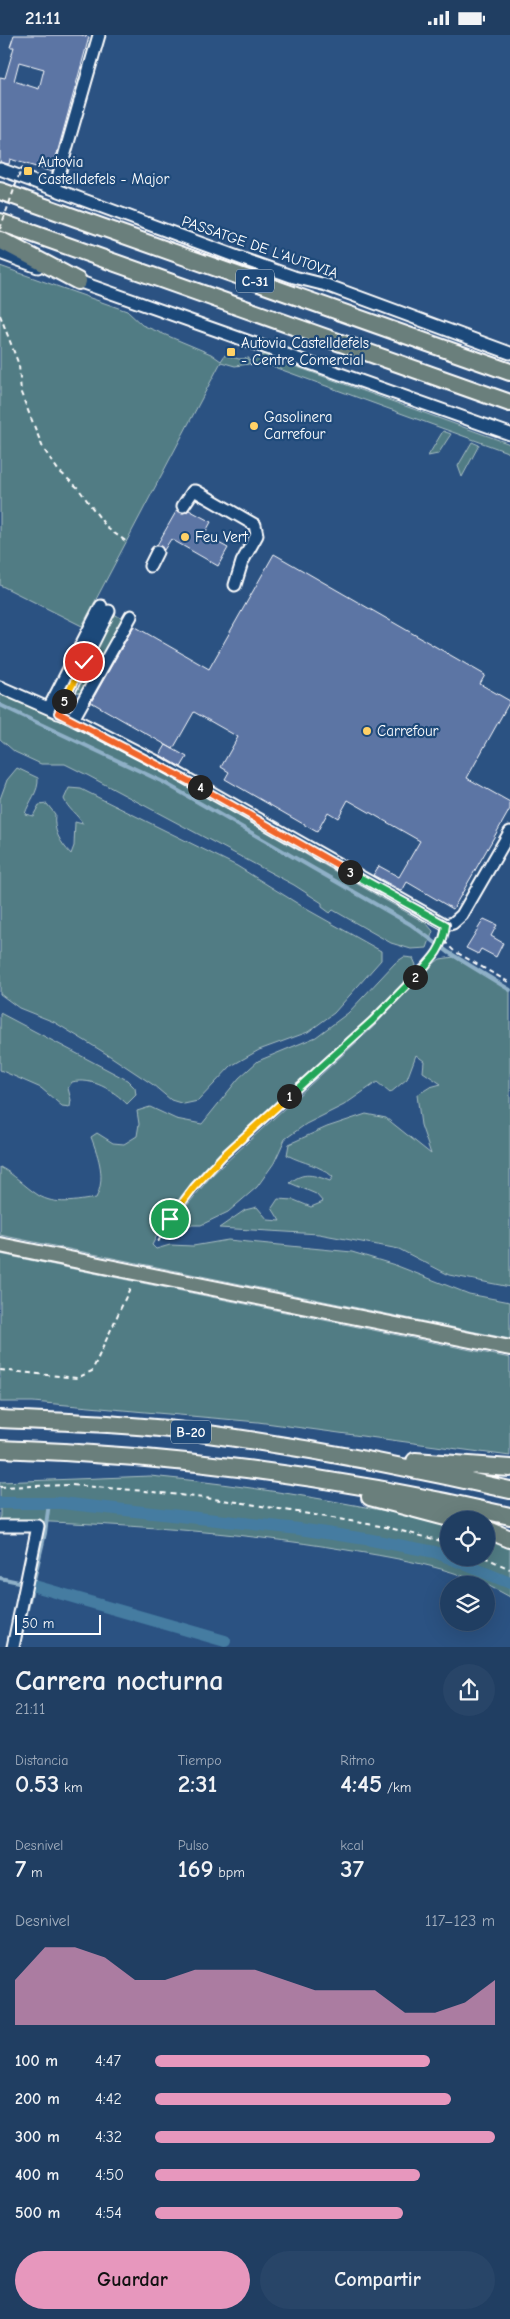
<!DOCTYPE html>
<html lang="es">
<meta charset="utf-8">
<style>
body{margin:0;font-family:"Comic Neue",sans-serif;background:#284568;color:#f1f3f6;height:100vh;display:flex;flex-direction:column;font-size:19px;white-space:nowrap}
*{box-sizing:border-box;margin:0}
p{font-size:16px;color:#a2aebe}
.icon{flex:none;width:28px;height:28px;fill:none;stroke:currentColor;stroke-width:2;stroke-linecap:round;stroke-linejoin:round}
.map{position:relative;height:1612px;overflow:hidden}
.panel{display:flex;flex-direction:column;background:#203e62;flex:1}
.panel>*{flex:none}
.fabs{position:absolute;left:440px;top:1476px;display:grid;gap:10px}
.fabs a{display:grid;place-items:center;width:55px;height:55px;border-radius:50%;background:#203e62;box-shadow:0 5px 20px #0002,0 0 0 1px #3d5777;font-size:25px}
.scale{position:absolute;left:15px;bottom:12px;width:86px;box-sizing:border-box;padding-left:5px;border:2px solid #fff;border-top:0;font-size:14px;line-height:18px;white-space:nowrap;color:#fff;-webkit-text-stroke:4px #1f4a7a;paint-order:stroke}
.pin{position:absolute;display:grid;place-items:center;width:42px;height:42px;color:#fff;margin:-21px;border:2px solid #fff;border-radius:50%;box-shadow:0 1px 5px #0007}
.km{position:absolute;width:25px;height:25px;margin:-12px;border-radius:50%;background:#222;color:#fff;font-size:14px;line-height:25px;text-align:center}
.round{display:grid;place-items:center;flex:none;width:52px;height:52px;border-radius:26px;background:#284568}
.overview{display:flex;align-items:center;justify-content:space-between;height:85px;padding:0 15px}
h1{font-size:28px;font-weight:800;line-height:38px}
.metrics{display:grid;grid-template-columns:repeat(3,1fr);gap:8px;height:85px;padding:5px 15px}
.metrics div{display:grid;align-content:center}
.metrics b{font-size:25px;font-weight:800}
.metrics small{font-size:14px;font-weight:400}
.metrics p{font-size:14px}
.chart{height:140px;padding:10px 15px}
.chart p{display:flex;justify-content:space-between}
.chart svg{width:100%;height:90px;margin-top:5px;fill:#e797bd;opacity:.7}
.cta{display:flex;gap:10px;margin-top:auto;padding:10px 15px}
.cta a{flex:1;height:58px;border-radius:30px;background:#e797bd;color:#111;font-size:20px;font-weight:800;line-height:58px;text-align:center}
.cta a+a{background:#284568;color:#f1f3f6}
ul{padding:0 15px;list-style:none;font-size:16px}
li{display:grid;grid-template-columns:80px 60px 1fr;align-items:center;height:38px}
li i{height:12px;border-radius:6px;background:#e797bd}
.status{display:flex;justify-content:space-between;align-items:center;height:35px;padding:0 25px;background:#203e62;direction:ltr}
.status svg{height:14px;fill:currentColor}
.map>svg:first-child{display:block}
.green{fill:#517c84;stroke:#a8bec2}
.lines{fill:none;stroke-linecap:round;stroke-linejoin:round}
.stream{stroke:#8fb0c7;stroke-width:4}
.canal{stroke:#447ba1;stroke-width:12}
.building{fill:#5c74a4;stroke:#fff;fill-rule:evenodd}
.minor-casing{stroke:#fff;stroke-width:15}
.major-casing{stroke:#fff;stroke-width:18}
.highway-casing{stroke:#fff;stroke-width:20}
.path{stroke:#fff;stroke-width:2;stroke-dasharray:5 4;stroke-linecap:butt}
.minor{stroke:#1f4a7a;stroke-width:11}
.major{stroke:#6b7f7c;stroke-width:14}
.highway{stroke:#6b7f7c;stroke-width:16}
.path-bridge{stroke:#fff;stroke-width:2;stroke-dasharray:5 4;stroke-linecap:butt}
.split-1-casing{stroke:#fff;stroke-width:10}
.split-2-casing{stroke:#fff;stroke-width:10}
.split-3-casing{stroke:#fff;stroke-width:10}
.split-4-casing{stroke:#fff;stroke-width:10}
.split-5-casing{stroke:#fff;stroke-width:10}
.split-6-casing{stroke:#fff;stroke-width:10}
.split-1{stroke:#f5b400;stroke-width:6}
.split-2{stroke:#22a559;stroke-width:6}
.split-3{stroke:#22a559;stroke-width:6}
.split-4{stroke:#f0652b;stroke-width:6}
.split-5{stroke:#f0652b;stroke-width:6}
.split-6{stroke:#f5b400;stroke-width:6}
.poi-dot{fill:#ffd166;stroke:#1f4a7a;stroke-width:2}
.labels{text-anchor:middle;stroke-width:4.5;stroke-linejoin:round;paint-order:stroke}
.shield{fill:#1f4a7a;stroke:#bcc9d7;stroke-width:1}
.shield-label{font-size:14px;font-weight:bold;fill:#fff}
.poi-label{font-size:15px;fill:#fff;stroke:#1f4a7a;text-anchor:start}
.street-label{font-size:15px;fill:#fff;stroke:#1f4a7a}
</style>
<div class="status"><b>21:11</b><svg viewBox="0 0 49 12"><path d="M0 12V9h3v3zM5 12V6h3v6zM10 12V3h3v9zM15 12V0h3v12zM26 1h20v11H26zM47 4h2v5h-2z"/></svg></div>
<div class="map">
<svg width="510" height="1612" viewBox="0 0 510 1612">
<rect width="100%" height="100%" fill="#2b5282"/>
<filter id="ink" filterUnits="userSpaceOnUse"><feTurbulence type="fractalNoise" baseFrequency=".02" numOctaves="2"/><feDisplacementMap in="SourceGraphic" scale="10" xChannelSelector="R" yChannelSelector="G"/><feConvolveMatrix kernelMatrix="1 2 1 2 8 2 1 2 1" color-interpolation-filters="sRGB"/></filter>
<g filter="url(#ink)">
<!-- green -->
<path class="green" d="M 0,231 L 127,276 L 142,290 L 211,319 L 221,326 L 225,320 L 239,324 L 249,323 L 249,329 L 235,331 L 221,327 L 82,591 L 0,550 Z
M 264,320 L 510,409 L 510,418 L 263,328 L 254,329 L 254,322 Z
M 443,396 L 451,399 L 438,419 L 428,421 Z
M 472,407 L 479,410 L 462,442 L 458,431 Z
M 114,579 L 123,584 L 81,659 L 75,656 Z
M 0,656 L 150,730 L 427,889 L 433,896 L 427,913 L 411,914 L 391,908 L 333,875 L 330,878 L 322,872 L 322,868 L 294,850 L 87,740 L 65,729 L 41,729 L 15,717 L 0,704 Z
M 17,733 L 38,743 C 39,757 29,766 25,779 L 33,781 L 39,770 L 47,769 L 55,779 C 53,796 60,807 71,819 L 74,811 L 75,787 L 83,789 C 78,780 68,774 64,764 L 69,753 L 81,754 L 237,831 L 308,875 L 381,916 L 381,925 L 334,978 L 308,997 L 259,1015 L 231,1031 L 198,1066 L 184,1069 L 171,1065 L 152,1049 L 110,1021 L 54,987 L 19,973 L 0,959 L 0,764 L 7,745 Z
M 404,922 L 413,923 L 416,930 L 412,940 C 355,1002 288,1053 229,1112 C 198,1143 171,1170 152,1210 L 156,1214 L 170,1210 L 193,1211 L 228,1205 L 352,1217 L 395,1230 L 469,1259 L 510,1267 L 510,1304 L 0,1200 L 0,1132 C 14,1139 24,1151 38,1160 C 55,1171 77,1166 96,1163 C 106,1143 99,1123 91,1102 L 97,1098 L 113,1108 L 124,1109 L 137,1101 L 139,1089 L 137,1076 L 150,1072 L 176,1084 L 202,1089 L 239,1043 L 258,1026 L 316,1002 L 348,978 L 395,928 Z
M 454,922 L 510,955 L 510,1252 L 449,1240 L 399,1214 L 319,1199 L 219,1193 L 245,1175 L 257,1172 L 268,1185 L 280,1186 L 272,1173 L 278,1164 L 294,1165 L 311,1172 L 323,1167 L 316,1159 L 290,1148 C 303,1136 314,1140 330,1146 L 333,1142 C 319,1129 304,1129 287,1120 L 289,1109 L 327,1092 L 366,1079 L 386,1083 L 431,1119 L 421,1090 L 417,1060 L 430,1052 L 441,1049 L 423,1037 L 424,1026 L 416,1020 L 407,1044 L 390,1058 L 377,1047 L 344,1070 L 306,1089 L 285,1104 L 274,1128 L 257,1152 L 228,1177 L 201,1190 L 182,1190 L 180,1179 L 212,1140 L 372,993 L 417,940 L 440,924 Z
M 0,978 L 127,1045 L 135,1053 L 136,1060 L 127,1069 C 113,1055 92,1042 72,1047 L 68,1053 L 71,1065 L 70,1072 L 62,1071 L 41,1053 L 0,1035 Z
M 0,1219 L 510,1323 L 510,1421 L 258,1387 L 33,1367 L 0,1367 Z
M 150,1441 C 244,1450 337,1465 429,1485 L 449,1492 L 449,1522 L 486,1522 L 486,1504 L 510,1514 L 510,1562 C 462,1534 402,1524 347,1515 C 233,1496 116,1489 0,1485 L 0,1447 Z"/>
<g class="lines">
<!-- stream -->
<path class="stream" d="M 0,670 L 163,747 L 410,889 L 448,917 L 510,955
M 0,1543 L 23,1548
M 19,1608 L 45,1498 L 49,1468"/>
<!-- canal -->
<path class="canal" d="M 0,1468 L 61,1468 L 299,1494 L 366,1504 L 435,1517 L 510,1548
M 31,1550 L 225,1606"/>
</g>
<!-- building -->
<path class="building" d="M 14,0 L 81,0 L 89,2 L 52,137 L 10,124 L 9,129 L 0,127 L 0,42 L 5,43 L 14,12 L 10,12 ZM 19,27 L 44,34 L 39,54 L 14,46 Z
M 177,475 L 183,478 L 189,475 L 211,487 L 204,500 L 228,513 L 218,531 L 171,504 L 164,515 L 157,510 Z
M 274,519 L 485,640 L 480,649 L 510,666 L 467,743 L 510,767 L 510,774 L 453,874 L 407,847 L 402,856 L 373,840 L 379,831 L 399,842 L 420,806 L 348,765 L 338,783 L 328,777 L 317,797 L 225,744 L 229,737 L 221,732 L 238,702 L 194,677 L 173,714 L 91,667 L 134,591 L 209,634 Z
M 166,710 L 187,722 L 181,732 L 160,720 Z
M 484,884 L 497,890 L 491,901 L 503,908 L 496,922 L 481,914 L 478,919 L 466,913 Z"/>
<g class="lines">
<!-- minor casing -->
<g class="minor-casing">
<path id="minor" d="M 0,134 L 243,224 L 294,242 L 326,250 L 510,318
M 55,153 L 99,0
M 0,218 L 38,232
M 72,244 L 510,399
M 183,471 L 193,456 L 196,456 L 255,490 L 257,500 L 242,527 L 235,550
M 150,531 L 157,517
M 0,652 L 73,684 L 161,729 L 446,890 L 453,888 L 462,880 L 510,797
M 49,673 L 101,571
M 58,678 L 109,576
M 73,684 L 131,581
M 0,1491 L 38,1491 L 13,1612"/>
</g>
<!-- major casing -->
<g class="major-casing">
<path id="major" d="M 0,1210 L 510,1313"/>
</g>
<!-- highway casing -->
<g class="highway-casing">
<path id="highway" d="M 0,156 L 510,337
M 0,187 L 510,368
M 0,205 L 78,246
M 0,1384 C 69,1387 139,1389 208,1399 C 309,1413 410,1432 510,1455
M 0,1414 C 172,1420 342,1442 510,1481
M 415,1426 L 510,1433
M 370,1462 L 457,1485
M 486,1494 L 510,1504"/>
</g>
<!-- path -->
<path class="path" d="M 0,280 L 19,330 L 21,358 L 43,413 L 58,435 L 78,453 L 107,493 L 127,507
M 251,325 L 251,331
M 444,906 L 454,916 L 510,948
M 158,1207 L 170,1185 L 194,1152 L 223,1121 L 372,986 L 433,923 L 444,906 L 445,900
M 0,1335 L 77,1343 L 92,1336 L 130,1253
M 0,1452 L 71,1450 L 145,1456 L 238,1467 L 386,1492 L 449,1508
M 484,1522 L 510,1534"/>
<!-- minor -->
<use href="#minor" class="minor"/>
<!-- major -->
<use href="#major" class="major"/>
<!-- highway -->
<use href="#highway" class="highway"/>
<!-- path-bridge -->
<path class="path-bridge" d="M 0,194 L 22,132"/>
</g>
</g>
<g class="lines" filter="url(#ink)">
<!-- split-1 casing -->
<g class="split-1-casing">
<path id="split-1" d="M 170,1184 L 194,1152 L 223,1121 L 289,1061"/>
</g>
<!-- split-2 casing -->
<g class="split-2-casing">
<path id="split-2" d="M 289,1061 L 372,986 L 415,942"/>
</g>
<!-- split-3 casing -->
<g class="split-3-casing">
<path id="split-3" d="M 350,837 L 446,890 C 443,915 431,925 415,942"/>
</g>
<!-- split-4 casing -->
<g class="split-4-casing">
<path id="split-4" d="M 200,752 L 350,837"/>
</g>
<!-- split-5 casing -->
<g class="split-5-casing">
<path id="split-5" d="M 64,666 L 58,678 L 200,752"/>
</g>
<!-- split-6 casing -->
<g class="split-6-casing">
<path id="split-6" d="M 64,666 L 84,627"/>
</g>
<!-- split-1 -->
<use href="#split-1" class="split-1"/>
<!-- split-2 -->
<use href="#split-2" class="split-2"/>
<!-- split-3 -->
<use href="#split-3" class="split-3"/>
<!-- split-4 -->
<use href="#split-4" class="split-4"/>
<!-- split-5 -->
<use href="#split-5" class="split-5"/>
<!-- split-6 -->
<use href="#split-6" class="split-6"/>
</g>
<!-- markers -->
<g class="poi-dot">
<rect x="23" y="131" width="10" height="10" rx="2.5"/>
<rect x="226" y="312" width="10" height="10" rx="2.5"/>
<circle cx="254" cy="391" r="5"/>
<circle cx="185" cy="502" r="5"/>
<circle cx="367" cy="696" r="5"/>
</g>
<g class="labels">
<!-- shield labels -->
<g class="shield">
<rect x="236" y="234.5" width="38" height="23" rx="4"/>
<rect x="171" y="1385.5" width="40" height="23" rx="4"/>
</g>
<g class="shield-label">
<text x="255" y="251">C-31</text>
<text x="191" y="1402">B-20</text>
</g>
<!-- poi labels -->
<g class="poi-label">
<text x="38" y="132">Autovia<tspan x="38" dy="17">Castelldefels - Major</tspan></text>
<text x="241" y="313">Autovia Castelldefels<tspan x="241" dy="17">- Centre Comercial</tspan></text>
<text x="264" y="387">Gasolinera<tspan x="264" dy="17">Carrefour</tspan></text>
<text x="195" y="507">Feu Vert</text>
<text x="377" y="701">Carrefour</text>
</g>
<!-- street labels -->
<g class="street-label">
<text transform="translate(260 212) rotate(19)" y="5">PASSATGE DE L'AUTOVIA</text>
</g>
</g>
</svg>
<div class="fabs">
<a><svg class="icon" aria-label="locate" viewBox="0 0 24 24"><circle cx="12" cy="12" r="6"/><path d="M12 2v4M12 18v4M2 12h4M18 12h4"/></svg></a>
<a><svg class="icon" aria-label="layers" viewBox="0 0 24 24"><path d="M12 4l9 5-9 5-9-5zM3 14l9 5 9-5"/></svg></a>
</div>
<div class="scale">50 m</div>
<div class="pin" style="left:170px;top:1184px;background:#1e9e55"><svg class="icon" aria-label="arrive" viewBox="0 0 24 24"><path d="M6 21V4h12l-3 4 3 4H6"/></svg></div>
<div class="pin" style="left:84px;top:627px;background:#d93025"><svg class="icon" aria-label="check" viewBox="0 0 24 24"><path d="M5 12l5 5 9-10"/></svg></div>
<b class="km" style="left:289px;top:1061px">1</b>
<b class="km" style="left:415px;top:942px">2</b>
<b class="km" style="left:350px;top:837px">3</b>
<b class="km" style="left:200px;top:752px">4</b>
<b class="km" style="left:64px;top:666px">5</b>
</div>
<section class="panel">
<div class="overview"><div><h1>Carrera nocturna</h1><p>21:11</p></div><a class="round"><svg class="icon" aria-label="share" viewBox="0 0 24 24"><path d="M12 15V3M7 8l5-5 5 5M5 13v7h14v-7"/></svg></a></div>
<div class="metrics">
<div><p>Distancia</p><b>0.53<small> km</small></b></div>
<div><p>Tiempo</p><b>2:31</b></div>
<div><p>Ritmo</p><b>4:45<small> /km</small></b></div>
</div>
<div class="metrics">
<div><p>Desnivel</p><b>7<small> m</small></b></div>
<div><p>Pulso</p><b>169<small> bpm</small></b></div>
<div><p>kcal</p><b>37</b></div>
</div>
<div class="chart"><p><span>Desnivel</span>117–123 m</p>
<svg viewBox="0 0 160 44" preserveAspectRatio="none"><path d="M0 44V22L10 6L20 6L30 11L40 22L50 22L60 17L70 17L80 17L90 22L100 27L110 27L120 27L130 38L140 38L150 33L160 22V44z"/></svg>
</div>
<ul>
<li><b>100 m</b>4:47<i style="width:81%"></i></li>
<li><b>200 m</b>4:42<i style="width:87%"></i></li>
<li><b>300 m</b>4:32<i style="width:100%"></i></li>
<li><b>400 m</b>4:50<i style="width:78%"></i></li>
<li><b>500 m</b>4:54<i style="width:73%"></i></li>
</ul>
<div class="cta"><a>Guardar</a><a>Compartir</a></div>
</section>
